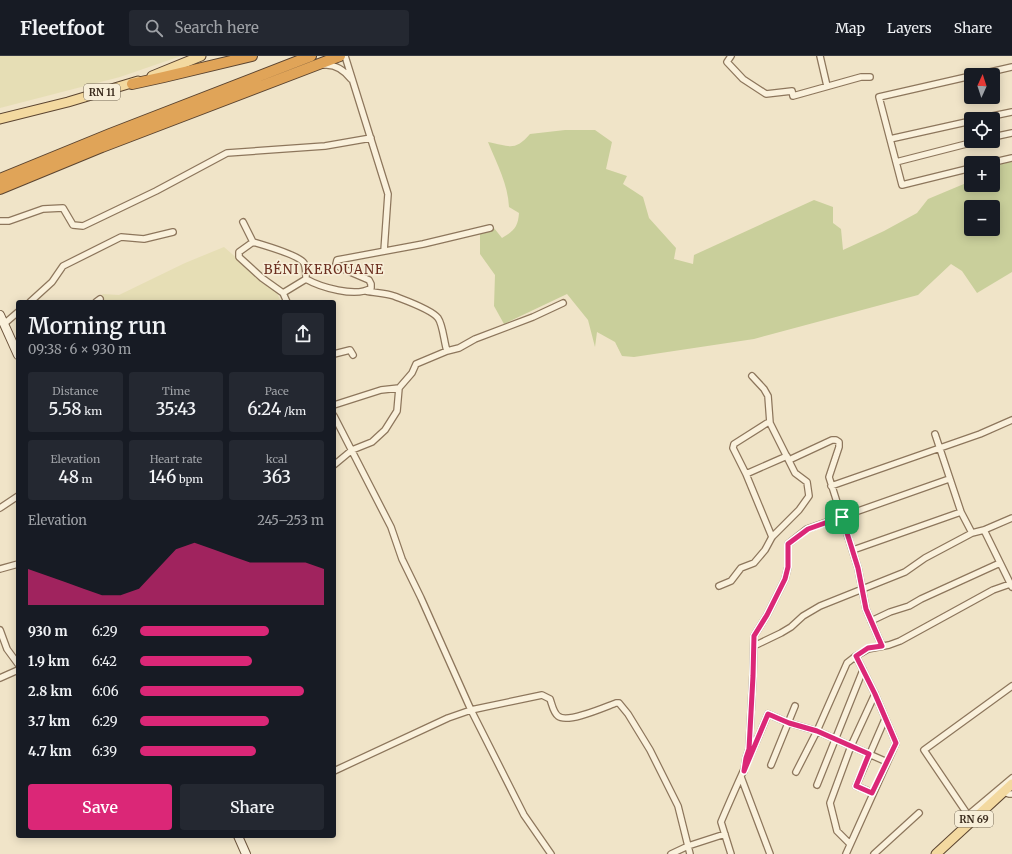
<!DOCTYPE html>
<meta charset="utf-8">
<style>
body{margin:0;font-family:Merriweather,serif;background:#242831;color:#f1f3f6;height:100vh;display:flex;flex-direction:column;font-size:15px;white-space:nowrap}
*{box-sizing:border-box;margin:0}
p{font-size:13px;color:#9ea1a6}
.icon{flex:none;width:22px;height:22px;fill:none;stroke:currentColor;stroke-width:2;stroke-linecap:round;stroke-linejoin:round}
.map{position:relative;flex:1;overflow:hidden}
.sheet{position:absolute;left:16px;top:244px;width:320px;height:538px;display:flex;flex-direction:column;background:#171b24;border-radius:4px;box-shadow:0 2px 10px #0003}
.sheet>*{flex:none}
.needle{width:26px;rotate:3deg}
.controls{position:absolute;left:964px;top:12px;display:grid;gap:8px}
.controls a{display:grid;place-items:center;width:36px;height:36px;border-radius:4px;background:#171b24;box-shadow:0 2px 10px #0003;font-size:20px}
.pin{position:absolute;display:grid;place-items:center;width:34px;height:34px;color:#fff;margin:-17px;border-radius:8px;box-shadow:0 2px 6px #0006}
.round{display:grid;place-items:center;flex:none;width:42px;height:42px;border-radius:4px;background:#242831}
.overview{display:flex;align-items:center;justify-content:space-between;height:68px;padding:0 12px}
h1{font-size:22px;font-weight:600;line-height:30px}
.stats{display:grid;grid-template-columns:repeat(3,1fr);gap:6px;height:68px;padding:4px 12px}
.stats div{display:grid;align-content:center;border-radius:4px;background:#242831;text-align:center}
.stats b{font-size:17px;font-weight:600}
.stats small{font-size:11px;font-weight:400}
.stats p{font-size:11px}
.chart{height:112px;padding:8px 12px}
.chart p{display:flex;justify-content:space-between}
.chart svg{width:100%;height:72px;margin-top:4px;fill:#db2777;opacity:.7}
.button{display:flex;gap:8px;margin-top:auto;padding:8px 12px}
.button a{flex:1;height:46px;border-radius:4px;background:#db2777;color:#fff;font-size:16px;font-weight:600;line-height:46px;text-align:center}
.button a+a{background:#242831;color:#f1f3f6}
ul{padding:0 12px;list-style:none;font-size:13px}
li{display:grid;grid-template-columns:64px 48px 1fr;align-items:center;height:30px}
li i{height:10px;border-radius:5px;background:#db2777}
header{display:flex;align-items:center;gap:24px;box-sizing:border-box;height:56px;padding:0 20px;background:#171b24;border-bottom:1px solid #363941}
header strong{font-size:19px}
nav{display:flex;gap:22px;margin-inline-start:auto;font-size:14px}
.search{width:280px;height:36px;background:#242831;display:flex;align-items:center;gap:10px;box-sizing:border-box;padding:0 14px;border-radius:4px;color:#9ea1a6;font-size:15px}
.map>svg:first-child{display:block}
.farmland{fill:#e6deb5}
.green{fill:#c9cf9b;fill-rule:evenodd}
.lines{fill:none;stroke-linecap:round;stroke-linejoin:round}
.minor-casing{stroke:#8d765c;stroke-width:8}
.secondary-casing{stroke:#6f573f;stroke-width:10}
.primary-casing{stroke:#5b4430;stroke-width:11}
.motorway-casing{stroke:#5b4430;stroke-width:12}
.minor{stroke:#faf1dc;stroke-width:5.5}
.secondary{stroke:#faf1dc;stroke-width:8}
.primary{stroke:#f3d9a0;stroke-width:9}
.motorway{stroke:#e0a458;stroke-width:10}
.route-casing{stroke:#fff;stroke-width:8}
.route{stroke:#db2777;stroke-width:5}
.labels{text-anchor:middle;stroke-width:3.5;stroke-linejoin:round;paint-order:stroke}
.shield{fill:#f7eed8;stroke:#756857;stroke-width:1}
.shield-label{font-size:10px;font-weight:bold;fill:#3d2e20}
.quarter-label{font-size:13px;letter-spacing:1px;fill:#6b2e1e;stroke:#f7eed8}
</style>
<header>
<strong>Fleetfoot</strong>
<div class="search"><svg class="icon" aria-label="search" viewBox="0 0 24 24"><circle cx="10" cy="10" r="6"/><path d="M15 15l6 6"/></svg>Search here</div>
<nav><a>Map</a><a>Layers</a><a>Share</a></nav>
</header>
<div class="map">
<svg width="1012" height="798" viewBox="0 0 1012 798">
<rect width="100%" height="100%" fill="#f0e4c8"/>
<!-- farmland -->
<path class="farmland" d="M 0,0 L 181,0 L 120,21 L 0,52 Z
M 224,191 L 277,237 L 281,246 L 89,246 L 103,238 L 119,239 L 185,207 Z"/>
<!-- green -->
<path class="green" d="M 565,74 L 595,74 L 612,86 L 606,113 L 627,120 L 623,128 L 643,141 L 649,162 L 676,192 L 674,203 L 693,208 L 694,199 L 814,144 L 833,151 L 833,167 L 841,173 L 843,194 L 884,175 L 917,157 L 928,143 L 971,125 L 971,129 L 993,129 L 993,111 L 1012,105 L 1012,216 L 977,237 L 962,215 L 951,208 L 918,239 L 754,283 L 634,301 L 622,300 L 615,286 L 597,276 L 595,291 L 588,264 L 567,238 L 504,268 L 494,250 L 495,219 L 480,198 L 480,176 L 494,172 L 502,182 C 514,175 518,171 519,157 L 509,151 C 508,128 497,108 488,86 C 510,90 514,96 530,78 ZM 971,151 L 993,151 L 993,173 L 971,173 Z"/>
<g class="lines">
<!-- minor casing -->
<g class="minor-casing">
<path id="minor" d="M 345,0 L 388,138 L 384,195
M 731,0 L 727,6 L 743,23 L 766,38 L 792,35 L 793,40 L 861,21 L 870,21
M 820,0 L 827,30
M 324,9 C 335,8 344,14 351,23
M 977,19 L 1012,11
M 971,20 L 879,41 L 902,129 L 971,112
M 978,63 L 1012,56
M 993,81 L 1012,77
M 890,83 L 971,65
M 896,106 L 978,85
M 990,107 L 1012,102
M 0,165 L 9,165 L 43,153 L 63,152 L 73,169 L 83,170 L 156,135 L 227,97 L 325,90 L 371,82
M 243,166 L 253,186 C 263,189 299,199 304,207 C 306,212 306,218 306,223 C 320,231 356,242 371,232 L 371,228 L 369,224 L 341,212 L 336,208 L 337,204 L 423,188 L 490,172
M 253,186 L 239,196 L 239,201 L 262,222 L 283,237 L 287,246
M 366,235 C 375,237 385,237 394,240 C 404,244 431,253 438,262 C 443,269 444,286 447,295
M 283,237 L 306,223
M 30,246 L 52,226 L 63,210 L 121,181 L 144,183 L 173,176
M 96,246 L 100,243
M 4,268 L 18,256
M 334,298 L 350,294 L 353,299
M 334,349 L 381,334 L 399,332
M 334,360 L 391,471 L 402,503 L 421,542 L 471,654 L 524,759 L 551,798
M 770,367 L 767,367 L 734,388 L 733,392 L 746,418 L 772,481
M 935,378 L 961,456 L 972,477
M 789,404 L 832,384 L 836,384 L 839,386 L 839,391 L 829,421 L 858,512 L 866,553 L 882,590
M 334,409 L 352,394 L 372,386 L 385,374 L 397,355 L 399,332 L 412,317 L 416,308 L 447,295 L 459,292 L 475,283 L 533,261 L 563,247
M 746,418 L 787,400
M 831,430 L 980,378 L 1012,364
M 0,452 L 18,440
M 984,474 L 1012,531
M 853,494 L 961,456
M 0,513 L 18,508
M 719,530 L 731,525 L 741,512 L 754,507 L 765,494 L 772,481 L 799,454 L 809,440 L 807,426 L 795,417 L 770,367 L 768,340 L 764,333 L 752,320
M 871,565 L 890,556 L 909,550 L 921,543 L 1000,507
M 0,574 L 7,593 L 18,608
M 754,590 L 781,577 L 791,571 L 803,560 L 820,550 L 905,516 L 925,502 L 972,477 L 984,474 L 1012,462
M 0,622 L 18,614
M 771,709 L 795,650
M 334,715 L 448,662 L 471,654 L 542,639 L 550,643 C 552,648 553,656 558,660 C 567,668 605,651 616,647 L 619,647 L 628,658 L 650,694 L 678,750 L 688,790 L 725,778
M 744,715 L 746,702 L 749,693 L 753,619 L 754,580 L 767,559 L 785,523 L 788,511 L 788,488 L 807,473 L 949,423
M 796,716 L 817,675 L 847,607 L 856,600
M 741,721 L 770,798
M 817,729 L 863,614
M 1003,736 L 1009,738 L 1012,738
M 873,737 L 856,730 L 885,663
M 968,759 L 1012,722
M 977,767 L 968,759 L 924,694 L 1012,630
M 850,788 L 837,775 L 830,747 L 851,690 L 875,638
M 671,798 L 688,790 L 690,798
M 731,798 L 721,766 C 736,730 753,695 768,658 L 789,667 L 817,675 L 887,706
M 846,798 L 896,687 L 875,638 L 856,600 L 868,593 L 889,589 L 900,585 L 993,534 L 1010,528
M 874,798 L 919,757"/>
</g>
<!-- secondary casing -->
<g class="secondary-casing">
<path id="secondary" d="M 0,259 L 18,299
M 238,780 L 246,798"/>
</g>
<!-- primary casing -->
<g class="primary-casing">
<path id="primary" d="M 152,20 L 201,0
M 0,63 L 68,46 L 138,25
M 936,798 L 1012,728"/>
</g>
<!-- motorway casing -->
<g class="motorway-casing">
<path id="motorway" d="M 132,28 L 164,21 L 252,0
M 0,123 L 110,78 L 311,0
M 0,133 L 102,91 L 340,0"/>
</g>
<!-- minor -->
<use href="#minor" class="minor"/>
<!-- secondary -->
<use href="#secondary" class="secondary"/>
<!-- primary -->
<use href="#primary" class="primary"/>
<!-- motorway -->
<use href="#motorway" class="motorway"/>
</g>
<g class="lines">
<!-- route casing -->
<g class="route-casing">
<path id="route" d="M 842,461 L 858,512 L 866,553 L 882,590 L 868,592 L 856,600 L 875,638 L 896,687 L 872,737 L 856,730 L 869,698 L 817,675 L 789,667 L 768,658 L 744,715 L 746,702 L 749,693 L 753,620 L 754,580 L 767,559 L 785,523 L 788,511 L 788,488 L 808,473 Z"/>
</g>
<!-- route -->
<use href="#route" class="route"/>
</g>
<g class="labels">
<!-- shield labels -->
<g class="shield">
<rect x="84" y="28" width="36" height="16" rx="3"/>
<rect x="955" y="755" width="38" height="16" rx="3"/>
</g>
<g class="shield-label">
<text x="102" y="40">RN 11</text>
<text x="974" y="767">RN 69</text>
</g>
<!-- quarter labels -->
<g class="quarter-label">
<text x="324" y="218">BÉNI KEROUANE</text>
</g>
</g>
</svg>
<div class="controls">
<a><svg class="needle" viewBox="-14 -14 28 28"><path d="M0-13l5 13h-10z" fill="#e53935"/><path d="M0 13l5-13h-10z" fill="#9ea1a6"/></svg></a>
<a><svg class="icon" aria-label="locate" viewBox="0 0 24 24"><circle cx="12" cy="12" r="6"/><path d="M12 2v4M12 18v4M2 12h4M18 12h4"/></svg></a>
<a>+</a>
<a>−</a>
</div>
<div class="pin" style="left:842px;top:461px;background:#1e9e55"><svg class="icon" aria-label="arrive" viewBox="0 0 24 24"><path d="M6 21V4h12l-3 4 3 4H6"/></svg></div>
<section class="sheet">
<div class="overview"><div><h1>Morning run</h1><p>09:38 · 6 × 930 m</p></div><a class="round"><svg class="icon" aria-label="share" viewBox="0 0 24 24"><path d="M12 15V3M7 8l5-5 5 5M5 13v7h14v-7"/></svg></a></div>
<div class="stats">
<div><p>Distance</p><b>5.58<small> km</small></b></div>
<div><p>Time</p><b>35:43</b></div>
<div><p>Pace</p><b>6:24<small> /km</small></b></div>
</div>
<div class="stats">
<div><p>Elevation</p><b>48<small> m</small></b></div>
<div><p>Heart rate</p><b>146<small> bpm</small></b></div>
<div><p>kcal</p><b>363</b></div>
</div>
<div class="chart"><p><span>Elevation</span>245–253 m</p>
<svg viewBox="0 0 160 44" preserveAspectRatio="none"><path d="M0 44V22L10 26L20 30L30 34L40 38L50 38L60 34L70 22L80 10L90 6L100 10L110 14L120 18L130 18L140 18L150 18L160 22V44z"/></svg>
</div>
<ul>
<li><b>930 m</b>6:29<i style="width:70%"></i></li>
<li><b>1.9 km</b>6:42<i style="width:61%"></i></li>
<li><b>2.8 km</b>6:06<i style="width:89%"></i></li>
<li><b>3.7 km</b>6:29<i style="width:70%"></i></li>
<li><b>4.7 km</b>6:39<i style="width:63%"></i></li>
</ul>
<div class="button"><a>Save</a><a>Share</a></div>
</section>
</div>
